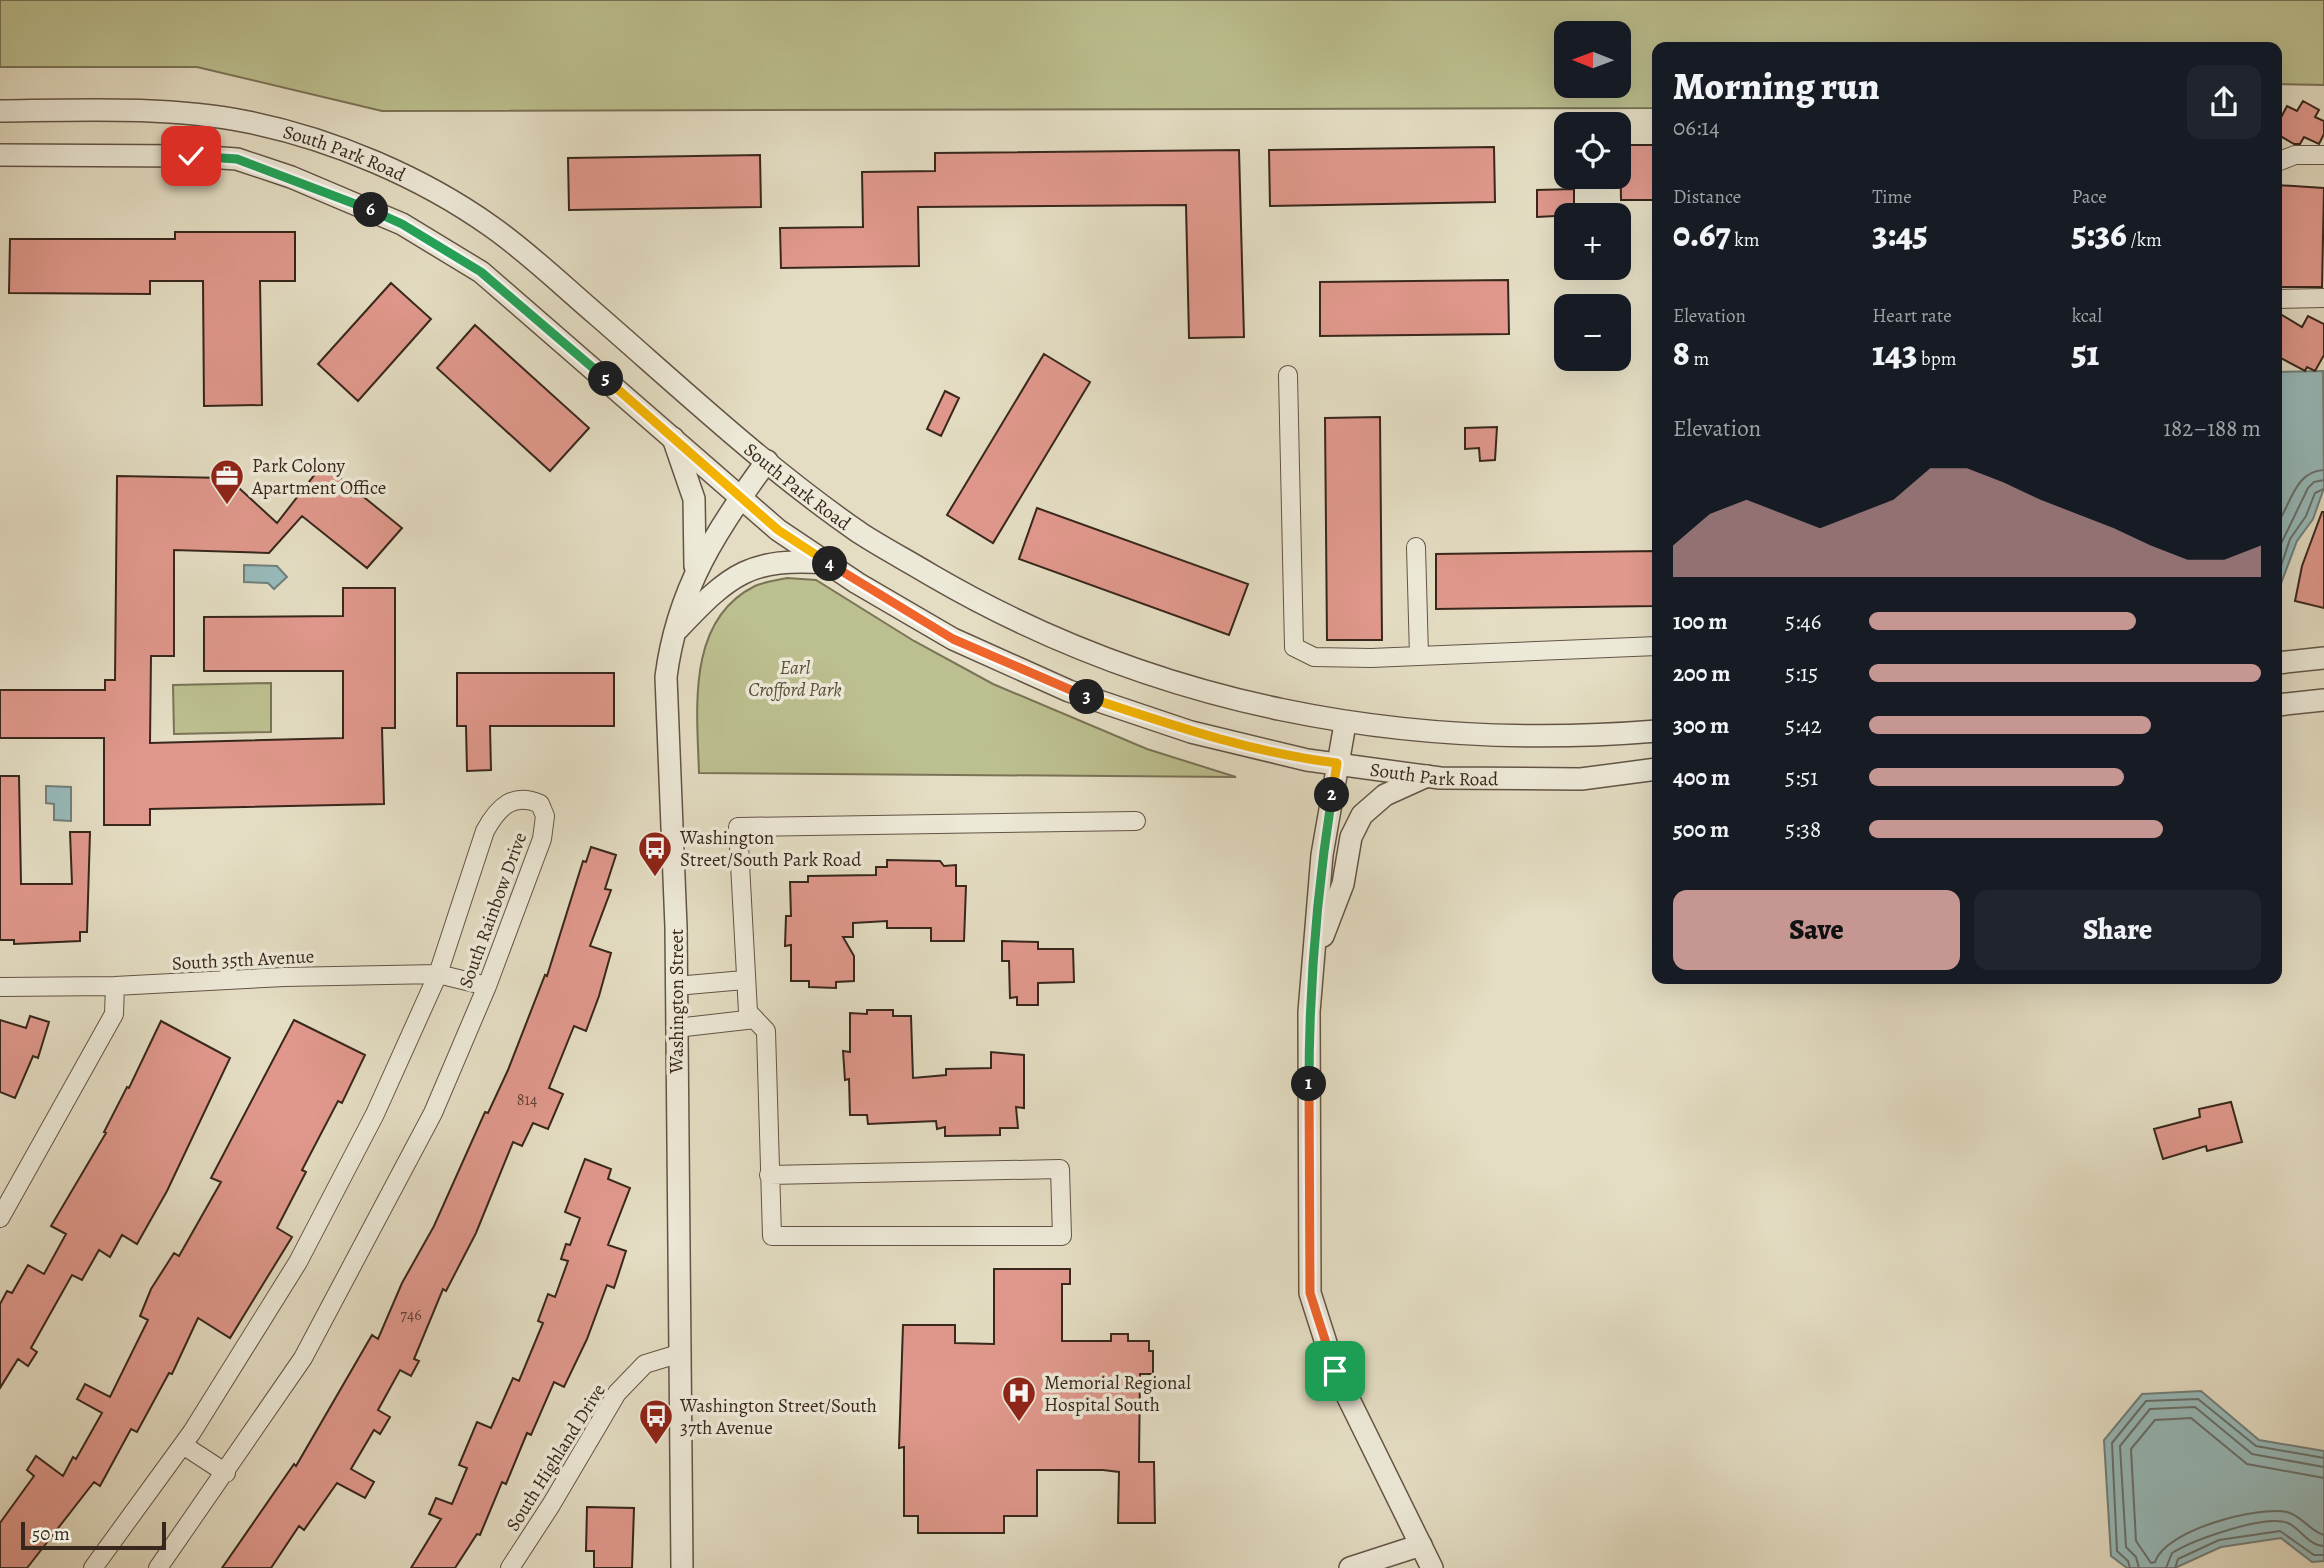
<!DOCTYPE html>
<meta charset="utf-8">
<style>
body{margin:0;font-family:Alegreya,serif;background:#20242c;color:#f1f3f6;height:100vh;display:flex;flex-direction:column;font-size:26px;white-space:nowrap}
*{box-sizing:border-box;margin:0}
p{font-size:23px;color:#9ea1a6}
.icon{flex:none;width:38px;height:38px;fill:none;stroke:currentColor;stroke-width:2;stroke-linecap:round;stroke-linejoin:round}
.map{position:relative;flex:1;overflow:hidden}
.drawer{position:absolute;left:1652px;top:42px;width:630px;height:942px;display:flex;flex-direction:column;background:#171b24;border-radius:14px;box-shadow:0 7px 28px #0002}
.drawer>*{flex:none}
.needle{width:46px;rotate:271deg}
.tools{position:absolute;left:1554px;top:21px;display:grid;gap:14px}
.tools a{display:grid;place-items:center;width:77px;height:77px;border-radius:14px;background:#171b24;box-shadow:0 7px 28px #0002;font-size:35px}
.scale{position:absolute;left:21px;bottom:18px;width:145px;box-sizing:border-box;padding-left:7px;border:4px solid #38271c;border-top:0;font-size:19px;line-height:24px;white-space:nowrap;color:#38271c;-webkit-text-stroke:5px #ede9d8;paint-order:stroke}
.pin{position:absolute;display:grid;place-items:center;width:60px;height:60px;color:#fff;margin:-30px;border-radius:14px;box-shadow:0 4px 10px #0006}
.km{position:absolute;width:35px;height:35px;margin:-18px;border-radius:50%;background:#222;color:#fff;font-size:19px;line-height:35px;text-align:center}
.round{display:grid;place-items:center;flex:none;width:74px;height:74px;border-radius:14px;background:#20242c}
.overview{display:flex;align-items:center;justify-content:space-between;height:119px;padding:0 21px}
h1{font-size:38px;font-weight:800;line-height:52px}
.figures{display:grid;grid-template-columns:repeat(3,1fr);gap:10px;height:119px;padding:7px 21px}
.figures div{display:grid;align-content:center}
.figures b{font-size:35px;font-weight:800}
.figures small{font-size:19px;font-weight:400}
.figures p{font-size:19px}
.chart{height:196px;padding:14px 21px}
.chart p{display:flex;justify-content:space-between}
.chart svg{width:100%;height:126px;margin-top:7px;fill:#c59692;opacity:.7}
.action{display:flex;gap:14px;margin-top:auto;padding:14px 21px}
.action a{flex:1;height:80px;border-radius:14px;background:#c59692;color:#111;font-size:28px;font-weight:800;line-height:80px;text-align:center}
.action a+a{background:#20242c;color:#f1f3f6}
ul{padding:0 21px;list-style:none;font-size:23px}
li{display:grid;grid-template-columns:112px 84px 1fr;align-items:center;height:52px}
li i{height:18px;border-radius:9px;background:#c59692}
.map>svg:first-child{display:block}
.green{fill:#bcbf8f;stroke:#7a7356;stroke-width:2;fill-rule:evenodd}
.water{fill:#97baba;stroke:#717f7b;stroke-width:2}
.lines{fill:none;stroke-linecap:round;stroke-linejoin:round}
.shore{stroke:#68706b;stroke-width:2}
.building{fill:#e0988c;stroke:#38271c;stroke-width:2}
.minor-casing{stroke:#635446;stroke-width:20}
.tertiary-casing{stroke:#635446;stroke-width:24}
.minor{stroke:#ede9d8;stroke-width:18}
.tertiary{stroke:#ede9d8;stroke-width:21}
.split-1-casing{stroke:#fff;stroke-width:14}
.split-2-casing{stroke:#fff;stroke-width:14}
.split-3-casing{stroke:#fff;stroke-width:14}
.split-4-casing{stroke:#fff;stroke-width:14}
.split-5-casing{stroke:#fff;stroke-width:14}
.split-6-casing{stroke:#fff;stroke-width:14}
.split-7-casing{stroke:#fff;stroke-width:14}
.split-1{stroke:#f0652b;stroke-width:9}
.split-2{stroke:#22a559;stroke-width:9}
.split-3{stroke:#f5b400;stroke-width:9}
.split-4{stroke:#f0652b;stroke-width:9}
.split-5{stroke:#f5b400;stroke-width:9}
.split-6{stroke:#22a559;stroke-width:9}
.split-7{stroke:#22a559;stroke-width:9}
.labels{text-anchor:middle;stroke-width:7;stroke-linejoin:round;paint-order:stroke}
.number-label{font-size:16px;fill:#624338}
.street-label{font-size:19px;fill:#38271c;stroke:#ede9d8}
.poi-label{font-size:19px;fill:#38271c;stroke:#ede9d8;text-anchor:start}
.park-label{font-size:19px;font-style:italic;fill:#594d39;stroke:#ede9d8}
</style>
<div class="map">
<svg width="2324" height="1568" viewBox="0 0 2324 1568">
<rect width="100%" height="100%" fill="#e4ddc3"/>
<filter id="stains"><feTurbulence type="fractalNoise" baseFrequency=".00286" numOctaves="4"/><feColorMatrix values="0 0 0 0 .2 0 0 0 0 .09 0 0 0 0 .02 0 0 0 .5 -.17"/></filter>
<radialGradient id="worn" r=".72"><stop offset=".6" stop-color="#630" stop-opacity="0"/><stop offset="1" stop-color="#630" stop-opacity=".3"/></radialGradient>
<!-- green -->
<path class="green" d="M 0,0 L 2324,0 L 2324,85 L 2277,84 L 2277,47 L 1657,47 L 1657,108 L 382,111 L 197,67 L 0,67 ZM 1566,33 L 1619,33 L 1619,86 L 1566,86 Z
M 787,578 L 816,580 L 914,641 L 993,684 L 1147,749 L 1236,777 L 699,773 C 697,709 686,620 755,586 C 764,582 777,580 787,578 Z
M 271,683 L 271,732 L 174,734 L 173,685 Z"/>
<!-- water -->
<path class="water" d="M 2323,371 L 2324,488 L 2313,519 L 2297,541 L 2277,594 L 2277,372 Z
M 244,565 L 277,566 L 287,577 L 274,589 L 268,583 L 244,582 Z
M 46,786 L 71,787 L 71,821 L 54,820 L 54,804 L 46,803 Z
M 2201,1391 L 2259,1440 L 2324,1451 L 2324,1561 L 2312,1562 L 2281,1538 L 2221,1547 L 2175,1568 L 2127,1568 L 2111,1556 L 2104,1440 L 2142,1394 Z"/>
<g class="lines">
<!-- shore -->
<path class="shore" d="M 2277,524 C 2291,504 2295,471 2324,470
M 2277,552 L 2308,488 L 2314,482 L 2324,480
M 2277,578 L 2290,539 L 2306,516 L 2315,493 L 2324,489
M 2324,1478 L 2247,1464 L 2191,1418 L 2155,1420 L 2131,1449 L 2136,1541 L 2151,1563 L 2155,1562 C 2165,1530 2257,1506 2287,1512 C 2302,1516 2310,1531 2324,1535
M 2130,1568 L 2128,1561 L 2117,1551 L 2112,1443 L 2146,1401 L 2198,1399 L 2256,1446 L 2324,1458
M 2139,1568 L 2136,1557 L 2126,1547 L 2120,1446 L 2150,1409 L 2195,1407 L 2252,1454 L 2324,1467
M 2166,1568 L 2172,1553 C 2193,1540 2265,1514 2288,1523 C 2301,1529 2309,1546 2324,1546
M 2175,1568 L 2178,1559 L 2219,1540 L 2280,1531 L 2314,1555 L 2324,1555"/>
</g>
<!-- building -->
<path class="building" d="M 2303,101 L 2319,110 L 2315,117 L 2324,121 L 2324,134 L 2319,144 L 2304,137 L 2300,144 L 2294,144 L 2277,134 L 2277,125 L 2287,106 L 2297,111 Z
M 1620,145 L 1657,145 L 1657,200 L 1621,200 Z
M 1494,147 L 1495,202 L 1270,206 L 1269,150 Z
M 1239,150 L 1244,337 L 1189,338 L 1186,205 L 918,207 L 919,266 L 781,268 L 780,228 L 863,227 L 862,172 L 935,171 L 935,153 Z
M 760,155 L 761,207 L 569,210 L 568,158 Z
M 2277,185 L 2324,188 L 2322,287 L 2277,287 Z
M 1574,189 L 1574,215 L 1537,217 L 1537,190 Z
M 175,232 L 295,232 L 295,281 L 260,281 L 262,405 L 204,406 L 203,281 L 150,281 L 150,294 L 9,293 L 10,239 L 175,239 Z
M 1508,280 L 1509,334 L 1320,336 L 1320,282 Z
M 391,283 L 431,319 L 358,401 L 318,364 Z
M 2277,312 L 2302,327 L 2308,316 L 2324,324 L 2324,355 L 2315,371 L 2307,367 L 2305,371 L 2277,356 Z
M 475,325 L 589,428 L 550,471 L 437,368 Z
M 1044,354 L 1090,382 L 993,543 L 947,515 Z
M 945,391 L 959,398 L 941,436 L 927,429 Z
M 1380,417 L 1382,640 L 1327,640 L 1325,418 Z
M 1497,427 L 1495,460 L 1480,461 L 1479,448 L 1465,449 L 1465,428 Z
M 323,464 L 402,528 L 367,568 L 302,516 L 269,553 L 174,550 L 174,656 L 151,656 L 150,743 L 343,738 L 343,671 L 204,671 L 204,617 L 343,616 L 343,588 L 395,588 L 395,728 L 382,728 L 384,804 L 150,809 L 150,825 L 104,825 L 104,738 L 0,738 L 0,690 L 105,690 L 105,680 L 115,680 L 117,476 L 228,478 L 277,523 Z
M 1037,508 L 1248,584 L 1229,635 L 1019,559 Z
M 2322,512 L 2324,512 L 2324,608 L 2295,601 L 2302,566 Z
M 1657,551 L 1657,606 L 1436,609 L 1436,554 Z
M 457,673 L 614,673 L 614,726 L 490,726 L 491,770 L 467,771 L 466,726 L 457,726 Z
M 0,776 L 19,776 L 21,884 L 72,884 L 70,832 L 90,832 L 87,932 L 80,932 L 80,941 L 14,944 L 14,940 L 0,940 Z
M 591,847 L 616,855 L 605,889 L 611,890 L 590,946 L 611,953 L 599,996 L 586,1031 L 574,1026 L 549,1088 L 563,1094 L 548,1129 L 533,1123 L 522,1146 L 513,1142 L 476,1233 L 446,1291 L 443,1289 L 414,1359 L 419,1361 L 411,1376 L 400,1370 L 378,1410 L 390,1417 L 380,1434 L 374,1430 L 351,1469 L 374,1482 L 365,1498 L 337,1483 L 304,1530 L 299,1526 L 271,1568 L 222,1568 L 294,1464 L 296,1466 L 372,1335 L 378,1339 L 402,1283 L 434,1226 L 485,1112 L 488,1113 L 508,1070 L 545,975 L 547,976 L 583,861 L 586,862 Z
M 887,860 L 940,861 L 944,866 L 956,865 L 956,886 L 966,886 L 964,941 L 931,941 L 931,928 L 887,928 L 887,921 L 853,923 L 853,937 L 843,937 L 854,956 L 854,981 L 836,982 L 836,988 L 809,987 L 809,981 L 791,981 L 791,945 L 785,946 L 786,916 L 791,916 L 790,882 L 808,882 L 808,876 L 876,875 L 876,867 L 887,867 Z
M 1002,941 L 1038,942 L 1038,949 L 1073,949 L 1074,982 L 1038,983 L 1038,1005 L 1017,1005 L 1017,997 L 1010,998 L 1009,961 L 1002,961 Z
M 867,1010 L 893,1010 L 893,1016 L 911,1016 L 913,1078 L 946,1075 L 946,1069 L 991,1068 L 991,1052 L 1024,1055 L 1024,1108 L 1016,1107 L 1018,1128 L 1000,1128 L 1000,1135 L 945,1136 L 945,1127 L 937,1129 L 936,1121 L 868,1124 L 867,1115 L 850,1115 L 849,1079 L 845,1080 L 843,1051 L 850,1052 L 850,1013 L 867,1014 Z
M 30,1016 L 49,1022 L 38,1058 L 33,1056 L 15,1098 L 0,1092 L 0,1020 L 26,1028 Z
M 294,1020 L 365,1055 L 342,1103 L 338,1101 L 302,1170 L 306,1172 L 277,1228 L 292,1237 L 230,1338 L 198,1318 L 172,1374 L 169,1373 L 137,1432 L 131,1429 L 100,1486 L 94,1482 L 27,1568 L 0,1568 L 0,1523 L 34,1476 L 27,1470 L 36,1456 L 63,1476 L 73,1457 L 76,1459 L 102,1413 L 77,1399 L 85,1384 L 110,1397 L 148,1320 L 140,1316 L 151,1289 L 174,1253 L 179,1256 L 221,1182 L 211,1178 Z
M 161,1021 L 230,1058 L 167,1191 L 137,1244 L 122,1235 L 110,1257 L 99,1250 L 82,1280 L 72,1275 L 31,1348 L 37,1352 L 28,1366 L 18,1359 L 0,1388 L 0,1304 L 7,1291 L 12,1293 L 28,1265 L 44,1274 L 66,1234 L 51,1226 L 106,1133 L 104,1132 L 127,1087 L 129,1088 Z
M 2231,1102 L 2242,1142 L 2207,1151 L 2206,1146 L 2163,1159 L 2154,1129 L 2200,1117 L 2199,1109 Z
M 585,1159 L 611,1169 L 608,1179 L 630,1188 L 608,1245 L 626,1251 L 614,1288 L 607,1285 L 587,1339 L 564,1387 L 554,1382 L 531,1435 L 527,1433 L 506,1484 L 502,1482 L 480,1535 L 477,1534 L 455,1568 L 411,1568 L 441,1519 L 429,1514 L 436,1498 L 452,1504 L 467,1468 L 459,1465 L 477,1422 L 491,1428 L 513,1378 L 519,1381 L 543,1323 L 538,1321 L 548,1294 L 555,1297 L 568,1261 L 561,1259 L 566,1244 L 570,1245 L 580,1218 L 565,1212 Z
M 994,1269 L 1070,1269 L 1070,1284 L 1062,1284 L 1062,1341 L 1111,1341 L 1111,1334 L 1128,1334 L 1128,1341 L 1149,1341 L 1149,1351 L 1153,1351 L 1153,1374 L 1140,1374 L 1139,1462 L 1154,1462 L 1155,1523 L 1118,1523 L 1119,1472 L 1103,1470 L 1037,1470 L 1037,1516 L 1004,1516 L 1004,1533 L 918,1533 L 918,1516 L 904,1516 L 904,1447 L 899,1448 L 903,1325 L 955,1325 L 955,1343 L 994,1344 Z
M 587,1507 L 634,1508 L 632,1568 L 594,1568 L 594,1551 L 586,1551 Z"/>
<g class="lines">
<!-- minor casing -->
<g class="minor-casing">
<path id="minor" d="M 2277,162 L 2295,155 L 2324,155
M 2277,299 L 2324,298
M 1288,375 L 1294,647 L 1314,657 L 1371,658 L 1657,646
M 1416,547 L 1419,656
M 676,986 L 744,980
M 0,987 L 115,986 L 284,977 L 438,974 L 487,986
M 676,1028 L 755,1019
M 769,1175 L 1060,1169 L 1062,1236 L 772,1236 L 766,1031 L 748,1012 L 738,827 L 1136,821
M 0,1218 L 114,1014 L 115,986
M 183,1445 L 226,1473
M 93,1568 L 192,1432 L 298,1262 L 375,1114 L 438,974 L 485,831 C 498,807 513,792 540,804 L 545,816 L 542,839 L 487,986 L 433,1113 L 303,1358 L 158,1568
M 510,1568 L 551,1505 L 617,1393 L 645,1364 L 678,1354"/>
</g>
<!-- tertiary casing -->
<g class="tertiary-casing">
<g id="tertiary">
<path id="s1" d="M 0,111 C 82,110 167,106 248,122 C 332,139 422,177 492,227 C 529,253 563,286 598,316 C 683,390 767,469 860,533 C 883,548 908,561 931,575 C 1154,705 1401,752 1657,731"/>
<path id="s2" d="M 0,155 L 191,156 L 237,159 L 291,177 L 402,224 L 481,272 L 778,530 L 857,583 L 953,639 L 1069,691 L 1191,732 L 1307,760 L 1440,778 L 1581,779 L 1657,769"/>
<path d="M 673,438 L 694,499 L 695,566"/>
<path d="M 678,629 C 730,574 750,557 828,563"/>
<path d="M 2277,663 L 2324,658"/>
<path d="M 2277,705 L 2324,700"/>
<path d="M 1345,724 L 1322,855 L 1309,1012 L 1310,1293 L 1335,1371 L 1432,1568"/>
<path d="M 1323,936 L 1343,884 L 1351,837 L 1362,815 L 1385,795 L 1427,776"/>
<path d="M 682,1568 L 676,927 L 666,677 C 677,590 716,530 767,461"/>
<path d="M 1350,1568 L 1421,1545"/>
</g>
</g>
<!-- minor -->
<use href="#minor" class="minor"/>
<!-- tertiary -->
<use href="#tertiary" class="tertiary"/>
</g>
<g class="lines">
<!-- split-1 casing -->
<g class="split-1-casing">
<path id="split-1" d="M 1309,1084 L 1310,1293 L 1335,1371"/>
</g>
<!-- split-2 casing -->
<g class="split-2-casing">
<path id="split-2" d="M 1309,1084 C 1309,987 1317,891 1332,795"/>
</g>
<!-- split-3 casing -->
<g class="split-3-casing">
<path id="split-3" d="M 1087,697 C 1169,724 1252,753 1337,763 L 1332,795"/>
</g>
<!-- split-4 casing -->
<g class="split-4-casing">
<path id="split-4" d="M 830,564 L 953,639 L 1087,697"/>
</g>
<!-- split-5 casing -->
<g class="split-5-casing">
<path id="split-5" d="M 606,379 L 778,530 L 830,564"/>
</g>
<!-- split-6 casing -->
<g class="split-6-casing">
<path id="split-6" d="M 371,210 L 402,224 L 481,272 L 606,379"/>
</g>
<!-- split-7 casing -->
<g class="split-7-casing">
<path id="split-7" d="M 191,156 L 237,159 L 371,210"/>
</g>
<!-- split-1 -->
<use href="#split-1" class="split-1"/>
<!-- split-2 -->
<use href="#split-2" class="split-2"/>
<!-- split-3 -->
<use href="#split-3" class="split-3"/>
<!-- split-4 -->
<use href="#split-4" class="split-4"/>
<!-- split-5 -->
<use href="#split-5" class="split-5"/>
<!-- split-6 -->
<use href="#split-6" class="split-6"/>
<!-- split-7 -->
<use href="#split-7" class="split-7"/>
</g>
<!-- icons -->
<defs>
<g id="office-pin" transform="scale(1.75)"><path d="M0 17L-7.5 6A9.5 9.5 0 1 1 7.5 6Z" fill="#8f2418" stroke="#ede9d8"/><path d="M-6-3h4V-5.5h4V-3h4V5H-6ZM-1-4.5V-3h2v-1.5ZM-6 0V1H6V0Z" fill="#fff"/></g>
<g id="bus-pin" transform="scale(1.75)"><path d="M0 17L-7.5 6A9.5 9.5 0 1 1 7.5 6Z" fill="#8f2418" stroke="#ede9d8"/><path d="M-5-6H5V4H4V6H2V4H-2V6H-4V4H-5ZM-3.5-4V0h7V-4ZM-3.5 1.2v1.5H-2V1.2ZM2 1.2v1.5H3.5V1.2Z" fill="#fff"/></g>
<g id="hospital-pin" transform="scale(1.75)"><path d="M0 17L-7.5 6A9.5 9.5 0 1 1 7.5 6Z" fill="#8f2418" stroke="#ede9d8"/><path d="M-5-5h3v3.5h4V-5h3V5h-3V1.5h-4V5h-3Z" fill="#fff"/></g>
</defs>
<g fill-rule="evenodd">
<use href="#office-pin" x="227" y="476"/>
<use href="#bus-pin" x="655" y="848"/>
<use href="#hospital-pin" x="1019" y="1393"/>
<use href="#bus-pin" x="656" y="1416"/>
</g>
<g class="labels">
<!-- number labels -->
<g class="number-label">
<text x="527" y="1105">814</text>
<text x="411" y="1320">746</text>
</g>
<!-- street labels -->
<g class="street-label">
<text dy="7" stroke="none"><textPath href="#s1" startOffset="350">South Park Road</textPath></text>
<text dy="7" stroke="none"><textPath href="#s1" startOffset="917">South Park Road</textPath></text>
<text dy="7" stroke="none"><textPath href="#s2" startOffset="1610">South Park Road</textPath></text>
<text transform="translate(492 910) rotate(-70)" y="7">South Rainbow Drive</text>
<text transform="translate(243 959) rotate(-3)" y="7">South 35th Avenue</text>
<text transform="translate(676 1001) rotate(-90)" y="7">Washington Street</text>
<text transform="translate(555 1457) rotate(-58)" y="7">South Highland Drive</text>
</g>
<!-- poi labels -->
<g class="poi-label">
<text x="252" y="472">Park Colony<tspan x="252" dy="22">Apartment Office</tspan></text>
<text x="680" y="844">Washington<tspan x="680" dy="22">Street/South Park Road</tspan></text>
<text x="1044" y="1389">Memorial Regional<tspan x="1044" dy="22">Hospital South</tspan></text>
<text x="680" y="1412">Washington Street/South<tspan x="680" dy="22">37th Avenue</tspan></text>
</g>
<!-- park labels -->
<g class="park-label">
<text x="795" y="674">Earl<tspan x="795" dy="22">Crofford Park</tspan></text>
</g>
</g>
<rect width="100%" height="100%" filter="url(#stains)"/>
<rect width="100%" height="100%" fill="url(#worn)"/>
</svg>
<div class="tools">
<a><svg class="needle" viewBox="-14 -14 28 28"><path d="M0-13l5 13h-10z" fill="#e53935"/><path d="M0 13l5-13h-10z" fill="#9ea1a6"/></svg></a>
<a><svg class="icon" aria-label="locate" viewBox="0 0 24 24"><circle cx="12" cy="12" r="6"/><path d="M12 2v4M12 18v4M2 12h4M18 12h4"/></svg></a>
<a>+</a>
<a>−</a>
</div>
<div class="scale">50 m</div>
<div class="pin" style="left:1335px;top:1371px;background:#1e9e55"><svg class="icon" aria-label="arrive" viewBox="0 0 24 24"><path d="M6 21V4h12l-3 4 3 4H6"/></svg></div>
<div class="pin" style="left:191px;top:156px;background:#d93025"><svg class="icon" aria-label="check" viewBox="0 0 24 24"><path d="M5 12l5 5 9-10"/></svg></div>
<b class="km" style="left:1309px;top:1084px">1</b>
<b class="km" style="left:1332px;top:795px">2</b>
<b class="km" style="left:1087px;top:697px">3</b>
<b class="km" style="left:830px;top:564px">4</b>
<b class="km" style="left:606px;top:379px">5</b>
<b class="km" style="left:371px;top:210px">6</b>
<section class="drawer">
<div class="overview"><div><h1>Morning run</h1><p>06:14</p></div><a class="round"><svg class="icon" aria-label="share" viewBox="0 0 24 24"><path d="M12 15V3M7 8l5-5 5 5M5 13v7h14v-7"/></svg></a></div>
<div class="figures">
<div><p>Distance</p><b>0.67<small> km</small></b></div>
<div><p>Time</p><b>3:45</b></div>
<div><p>Pace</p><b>5:36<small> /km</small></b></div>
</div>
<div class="figures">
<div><p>Elevation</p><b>8<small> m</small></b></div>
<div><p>Heart rate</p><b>143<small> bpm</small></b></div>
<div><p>kcal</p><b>51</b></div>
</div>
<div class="chart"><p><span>Elevation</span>182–188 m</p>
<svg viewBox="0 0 160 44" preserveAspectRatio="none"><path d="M0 44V33L10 22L20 17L30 22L40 27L50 22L60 17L70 6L80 6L90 11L100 17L110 22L120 27L130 33L140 38L150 38L160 33V44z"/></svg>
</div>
<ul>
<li><b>100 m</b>5:46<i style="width:68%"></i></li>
<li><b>200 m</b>5:15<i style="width:100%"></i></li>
<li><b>300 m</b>5:42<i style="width:72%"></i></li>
<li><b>400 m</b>5:51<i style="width:65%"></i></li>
<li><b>500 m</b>5:38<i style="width:75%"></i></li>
</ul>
<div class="action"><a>Save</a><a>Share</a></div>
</section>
</div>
